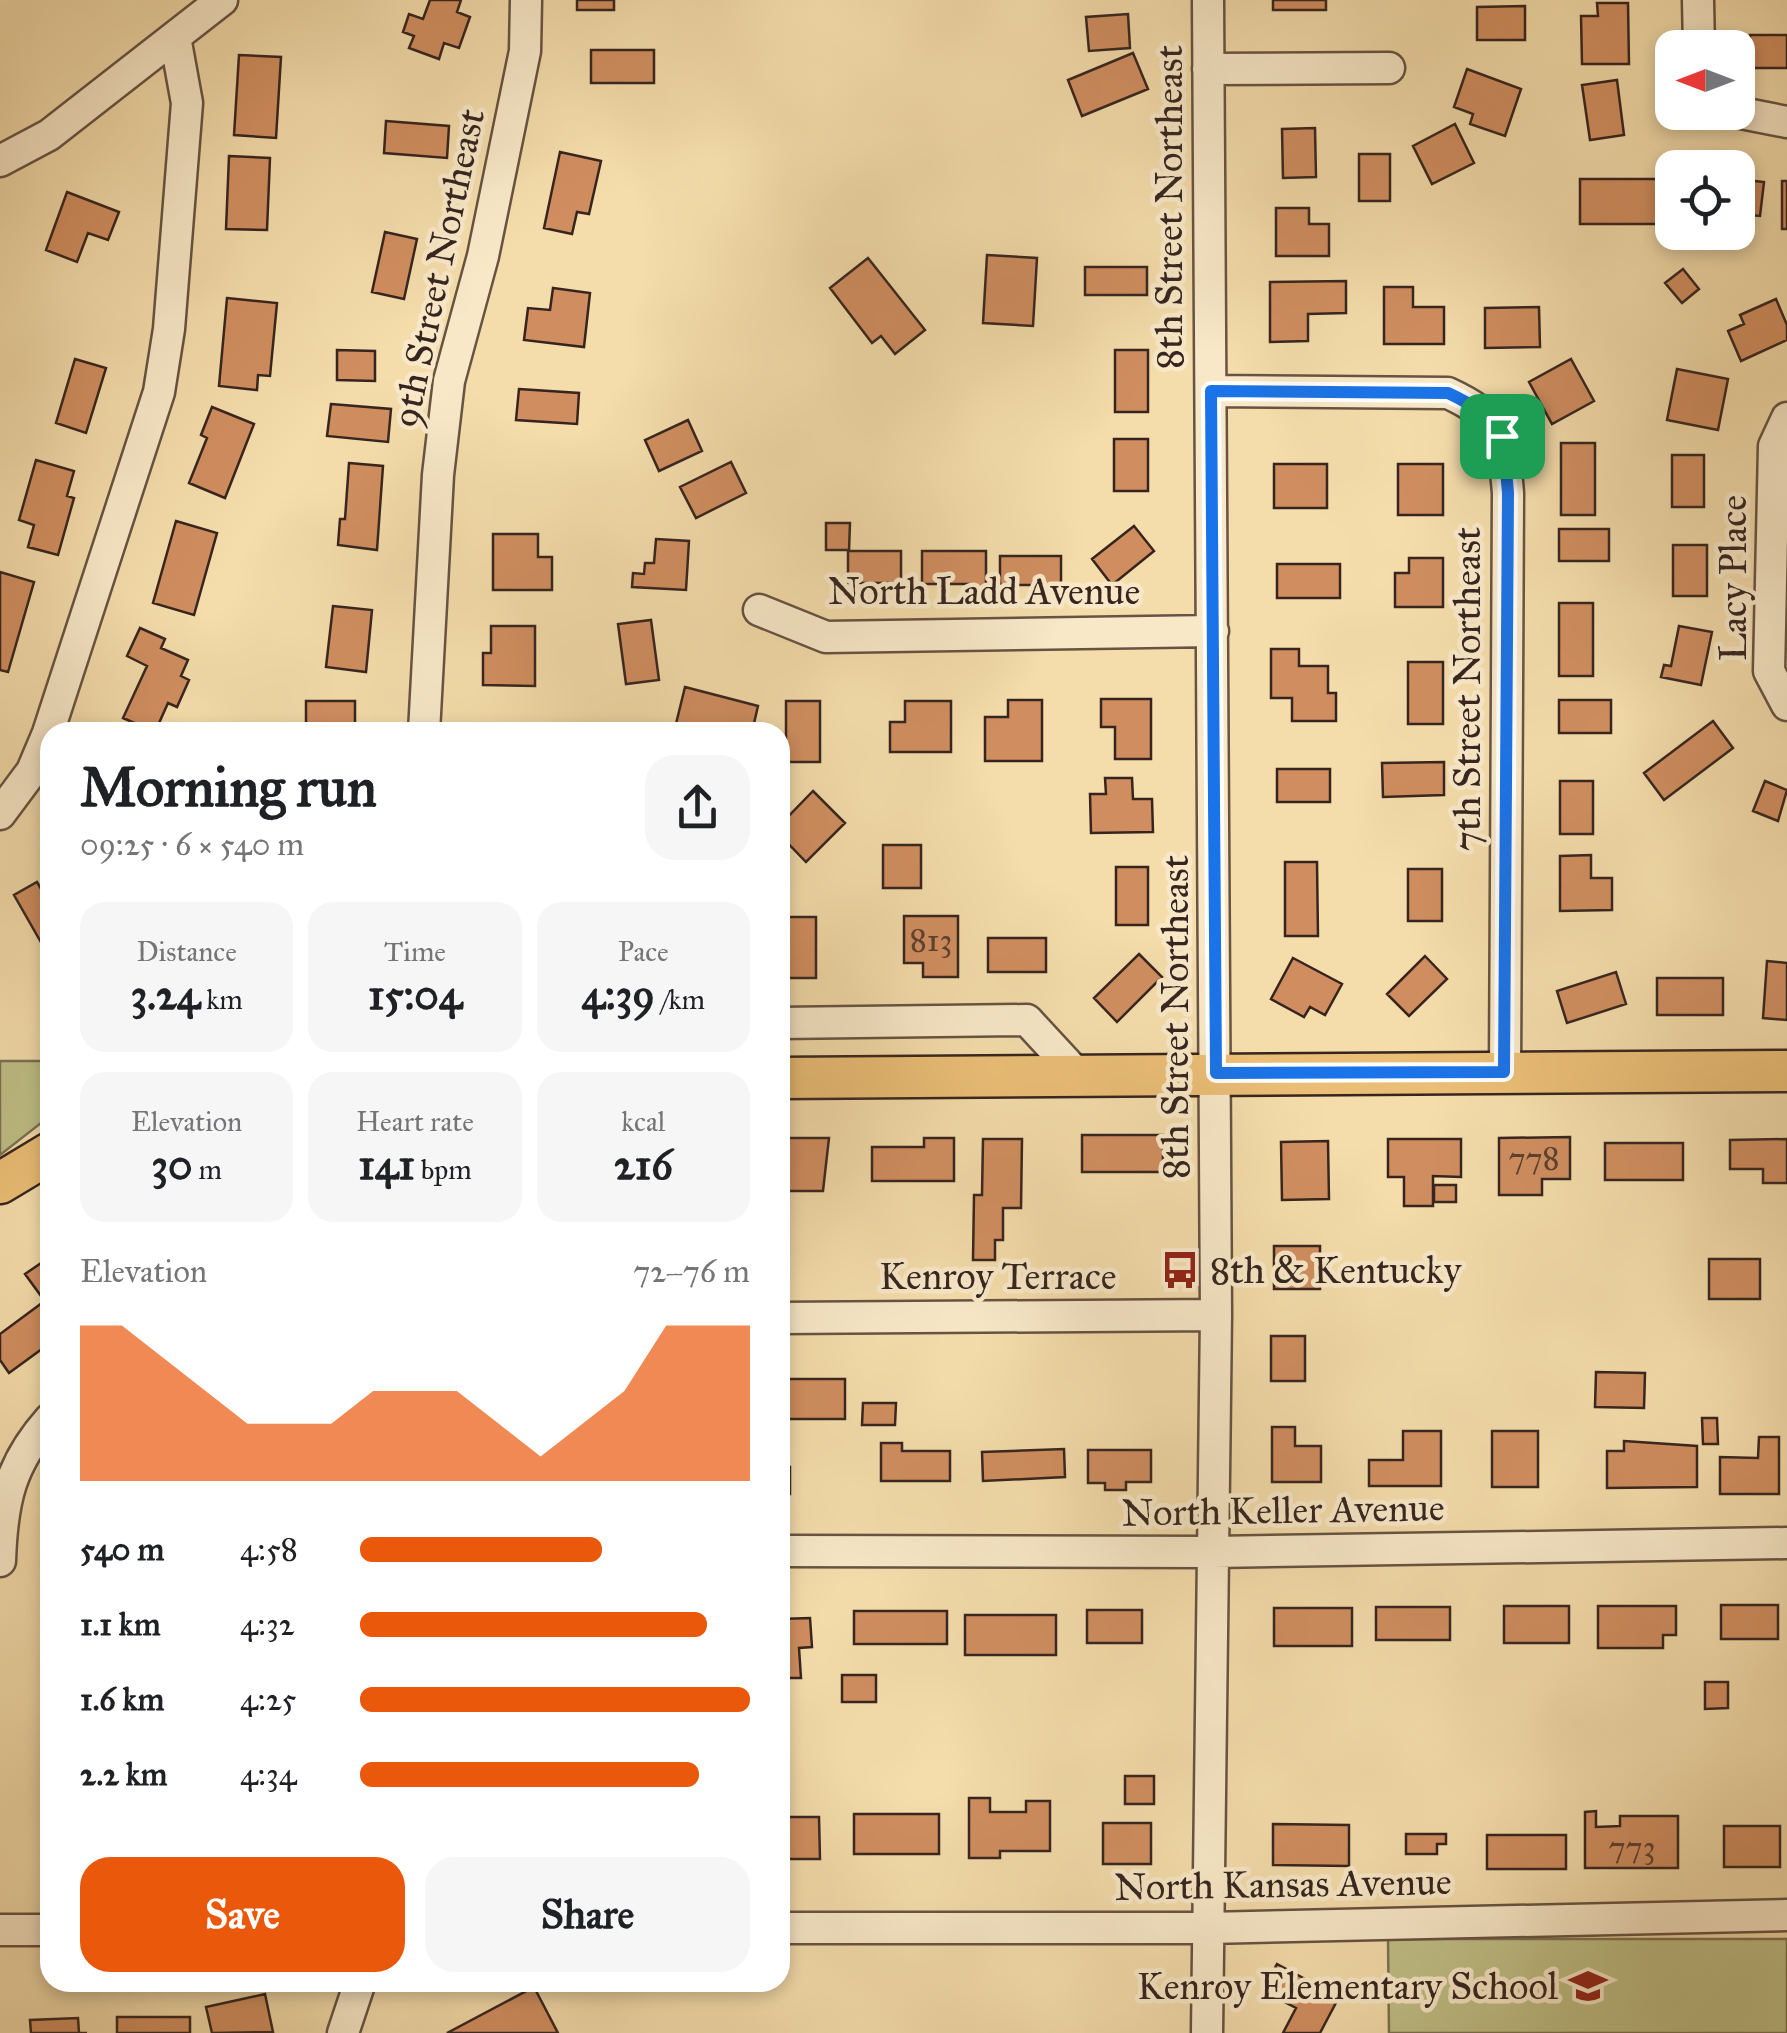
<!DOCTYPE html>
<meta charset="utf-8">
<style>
body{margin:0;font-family:"IM FELL Great Primer",serif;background:#f6f6f6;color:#202124;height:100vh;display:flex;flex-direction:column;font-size:38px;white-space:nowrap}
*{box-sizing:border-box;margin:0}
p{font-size:32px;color:#757577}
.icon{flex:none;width:55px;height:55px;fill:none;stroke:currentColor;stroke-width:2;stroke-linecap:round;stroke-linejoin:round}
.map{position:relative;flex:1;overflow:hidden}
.panel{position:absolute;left:40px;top:722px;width:750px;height:1270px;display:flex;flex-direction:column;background:#fff;border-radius:30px;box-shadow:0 5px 15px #0003}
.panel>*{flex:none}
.needle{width:65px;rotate:270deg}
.buttons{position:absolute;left:1655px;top:30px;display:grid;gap:20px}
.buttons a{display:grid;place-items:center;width:100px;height:100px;border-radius:20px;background:#fff;box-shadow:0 5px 15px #0003;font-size:50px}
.pin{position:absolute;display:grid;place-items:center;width:85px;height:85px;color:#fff;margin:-42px;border-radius:20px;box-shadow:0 5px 15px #0006}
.round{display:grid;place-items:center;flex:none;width:105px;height:105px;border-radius:30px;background:#f6f6f6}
.summary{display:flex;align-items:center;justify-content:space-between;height:170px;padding:0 40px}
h1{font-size:55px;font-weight:700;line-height:75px}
.stats{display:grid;grid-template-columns:repeat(3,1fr);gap:15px;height:170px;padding:10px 40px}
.stats div{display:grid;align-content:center;border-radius:25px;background:#f6f6f6;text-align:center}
.stats b{font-size:42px;font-weight:700}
.stats small{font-size:28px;font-weight:400}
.stats p{font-size:28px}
.chart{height:280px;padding:20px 40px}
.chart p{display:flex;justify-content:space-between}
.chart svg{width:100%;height:180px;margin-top:10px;fill:#ea580c;opacity:.7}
.primary-button{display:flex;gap:20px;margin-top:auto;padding:20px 40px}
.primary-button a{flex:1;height:115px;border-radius:30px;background:#ea580c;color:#fff;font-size:40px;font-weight:700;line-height:115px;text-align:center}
.primary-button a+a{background:#f6f6f6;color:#202124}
ul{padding:0 40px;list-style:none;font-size:32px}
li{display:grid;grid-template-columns:160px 120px 1fr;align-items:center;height:75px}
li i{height:25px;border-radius:12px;background:#ea580c}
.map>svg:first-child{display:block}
.green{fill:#bfbf86;stroke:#7a7252;stroke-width:2.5}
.building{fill:#d08e60;stroke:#36251f;stroke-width:2.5}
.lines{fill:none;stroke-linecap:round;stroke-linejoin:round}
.minor-casing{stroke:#665342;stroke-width:35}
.major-casing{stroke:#36251f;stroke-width:45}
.minor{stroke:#f8e8c8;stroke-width:30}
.major{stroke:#eabe76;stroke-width:40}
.route-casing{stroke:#fff;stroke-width:20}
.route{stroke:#1a73e8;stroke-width:12}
.labels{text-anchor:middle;stroke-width:9;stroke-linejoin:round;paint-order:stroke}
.number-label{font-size:32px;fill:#5c3f2f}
.street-label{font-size:38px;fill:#36251f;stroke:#f8e8c8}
.poi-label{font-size:38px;fill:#36251f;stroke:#f8e8c8;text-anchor:start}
</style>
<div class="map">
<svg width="1787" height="2033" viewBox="0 0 1787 2033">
<rect width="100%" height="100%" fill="#f4dcab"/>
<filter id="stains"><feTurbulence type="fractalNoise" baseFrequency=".002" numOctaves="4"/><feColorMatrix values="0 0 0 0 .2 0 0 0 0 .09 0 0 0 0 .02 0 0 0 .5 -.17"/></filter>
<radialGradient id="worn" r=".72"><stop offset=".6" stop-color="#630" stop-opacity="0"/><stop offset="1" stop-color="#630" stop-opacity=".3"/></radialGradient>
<!-- green -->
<path class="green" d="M 50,1061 L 50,1116 L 0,1155 L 0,1061 Z
M 1388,1939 L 1787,1939 L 1787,2033 L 1389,2033 Z"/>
<!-- building -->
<path class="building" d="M 430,0 L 461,0 L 457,12 L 470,17 L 459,48 L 444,43 L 439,59 L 409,48 L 414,36 L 403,32 L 409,14 L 423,19 Z
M 577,0 L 614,0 L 614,10 L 577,10 Z
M 1273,0 L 1326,0 L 1326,10 L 1273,10 Z
M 1597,3 L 1628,3 L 1629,64 L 1582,64 L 1581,16 L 1598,16 Z
M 1525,6 L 1525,40 L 1477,40 L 1477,7 Z
M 1128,14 L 1130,48 L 1089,51 L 1086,17 Z
M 1750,35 L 1787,35 L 1787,68 L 1750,68 Z
M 591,50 L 654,50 L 654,83 L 591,83 Z
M 1133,53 L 1148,89 L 1082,116 L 1068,80 Z
M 239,55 L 281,57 L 276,138 L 234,135 Z
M 1467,69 L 1521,89 L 1505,136 L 1470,124 L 1473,114 L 1454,107 Z
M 1617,80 L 1624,135 L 1590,140 L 1582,85 Z
M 386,121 L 449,126 L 447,158 L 384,153 Z
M 1455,124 L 1474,163 L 1432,184 L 1413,146 Z
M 1315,128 L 1316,177 L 1283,178 L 1282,129 Z
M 560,152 L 601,161 L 589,214 L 577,212 L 572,234 L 544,228 Z
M 1359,154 L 1390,154 L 1390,201 L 1359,201 Z
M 229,156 L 270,158 L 267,230 L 226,229 Z
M 1580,179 L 1663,179 L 1663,224 L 1580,224 Z
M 1738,179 L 1764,182 L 1760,216 L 1738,214 Z
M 1782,181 L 1787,181 L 1787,229 L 1782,229 Z
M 67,192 L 119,212 L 108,240 L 88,233 L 77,262 L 46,250 Z
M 1276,208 L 1309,208 L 1309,224 L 1329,224 L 1329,256 L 1276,256 Z
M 385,232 L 417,239 L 404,299 L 372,292 Z
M 987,255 L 1037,258 L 1033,326 L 983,323 Z
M 868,258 L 925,330 L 895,354 L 881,336 L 872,343 L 830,288 Z
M 1085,267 L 1147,267 L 1147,295 L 1085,295 Z
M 1683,269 L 1699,289 L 1682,303 L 1665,283 Z
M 1346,281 L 1346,313 L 1308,314 L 1308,341 L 1270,342 L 1270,282 Z
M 1384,287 L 1413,287 L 1413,307 L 1444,307 L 1444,344 L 1384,344 Z
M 553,288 L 590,293 L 584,347 L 524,340 L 528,308 L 550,310 Z
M 227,298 L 277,303 L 270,376 L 258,375 L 257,390 L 219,386 Z
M 1776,299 L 1787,325 L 1787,340 L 1741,361 L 1728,331 L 1744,324 L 1740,315 Z
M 1539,307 L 1540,347 L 1485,348 L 1485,308 Z
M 337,350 L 375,351 L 375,381 L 337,380 Z
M 1115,350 L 1148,350 L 1148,412 L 1115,412 Z
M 75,359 L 106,368 L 86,433 L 56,423 Z
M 1571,359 L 1594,401 L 1552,424 L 1529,382 Z
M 1677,369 L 1728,379 L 1718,430 L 1667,420 Z
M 519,389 L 579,393 L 577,424 L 516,420 Z
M 331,404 L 391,409 L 388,442 L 327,436 Z
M 212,407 L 254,424 L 225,498 L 189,483 L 207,438 L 201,435 Z
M 688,420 L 702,451 L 659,471 L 645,440 Z
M 1114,439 L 1148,439 L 1148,491 L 1114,491 Z
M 1561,443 L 1595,443 L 1595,515 L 1561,515 Z
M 1672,455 L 1704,455 L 1704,507 L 1672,507 Z
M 36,460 L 74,471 L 67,496 L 74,498 L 58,555 L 28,547 L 34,525 L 19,520 Z
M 731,462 L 746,493 L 696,518 L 680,487 Z
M 349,463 L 383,466 L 377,550 L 338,545 L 340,519 L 345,519 Z
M 1274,464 L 1327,464 L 1327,508 L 1274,508 Z
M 1398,464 L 1443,464 L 1443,515 L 1398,515 Z
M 176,521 L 217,533 L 194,615 L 153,603 Z
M 826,523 L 850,523 L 849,551 L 901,551 L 901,583 L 848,583 L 848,550 L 826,550 Z
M 1134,526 L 1154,551 L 1112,585 L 1092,559 Z
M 1559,529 L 1609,529 L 1609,561 L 1559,561 Z
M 493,534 L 538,534 L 538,557 L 552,557 L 552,590 L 493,590 Z
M 656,539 L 689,541 L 686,590 L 632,587 L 633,573 L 644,574 L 645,563 L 654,563 Z
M 1673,545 L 1707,545 L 1707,596 L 1673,596 Z
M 922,551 L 986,551 L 986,593 L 971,593 L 971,584 L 922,584 Z
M 1000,556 L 1061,556 L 1061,585 L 1000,585 Z
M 1409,558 L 1443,558 L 1443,607 L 1395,607 L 1395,573 L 1409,573 Z
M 1277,564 L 1340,564 L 1340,598 L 1277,598 Z
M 0,572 L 34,582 L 8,672 L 0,670 Z
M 1559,603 L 1593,603 L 1593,676 L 1559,676 Z
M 333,606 L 372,610 L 366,672 L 326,667 Z
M 651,620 L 659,680 L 626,684 L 618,624 Z
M 491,626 L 535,626 L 535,686 L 483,685 L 483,653 L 491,653 Z
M 1679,626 L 1712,632 L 1701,685 L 1661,677 L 1664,665 L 1671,666 Z
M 140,628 L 165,639 L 161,648 L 188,660 L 181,676 L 189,680 L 177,707 L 168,703 L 155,732 L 123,718 L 147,666 L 127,656 Z
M 1271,649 L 1299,649 L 1299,666 L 1328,666 L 1328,693 L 1336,693 L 1336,721 L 1292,721 L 1292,698 L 1271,698 Z
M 1408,662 L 1443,662 L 1443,724 L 1408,724 Z
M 685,687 L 758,706 L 752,732 L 674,732 Z
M 1101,699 L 1151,699 L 1151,759 L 1115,759 L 1115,727 L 1101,727 Z
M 1008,700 L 1042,700 L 1042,761 L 985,761 L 985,717 L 1008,717 Z
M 1559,700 L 1611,700 L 1611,733 L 1559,733 Z
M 306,701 L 355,701 L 355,732 L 306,732 Z
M 786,701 L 820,701 L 820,762 L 786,762 Z
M 905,701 L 951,701 L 951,752 L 890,752 L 890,722 L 905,722 Z
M 1713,721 L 1733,748 L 1664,800 L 1644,773 Z
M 477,725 L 533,726 L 532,732 L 477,732 Z
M 1444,762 L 1444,795 L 1383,797 L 1382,763 Z
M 1277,769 L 1330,769 L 1330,802 L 1277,802 Z
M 1105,778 L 1132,778 L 1133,799 L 1152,799 L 1153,832 L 1091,833 L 1090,794 L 1106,794 Z
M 1560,781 L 1593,781 L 1593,834 L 1560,834 Z
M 1765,781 L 1787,790 L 1778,821 L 1753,811 Z
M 813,791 L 845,823 L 806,862 L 780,835 L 780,825 Z
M 883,845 L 921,845 L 921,888 L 883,888 Z
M 1591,855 L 1591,878 L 1612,878 L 1612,910 L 1560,911 L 1560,856 Z
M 1285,862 L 1317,862 L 1318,936 L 1285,936 Z
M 1116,867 L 1148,867 L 1148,925 L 1116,925 Z
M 1408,869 L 1442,869 L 1442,921 L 1408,921 Z
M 37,882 L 50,904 L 50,939 L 42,944 L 14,895 Z
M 904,916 L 958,916 L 958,977 L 923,977 L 923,963 L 904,963 Z
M 780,917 L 816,917 L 816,978 L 780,978 Z
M 988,938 L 1046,938 L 1046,972 L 988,972 Z
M 1139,954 L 1162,977 L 1117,1022 L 1094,998 Z
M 1425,956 L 1447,979 L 1409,1016 L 1387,994 Z
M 1293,958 L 1342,984 L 1325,1015 L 1310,1007 L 1304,1017 L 1271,999 Z
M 1767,961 L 1787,963 L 1787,1020 L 1763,1018 Z
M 1616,972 L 1626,1004 L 1567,1023 L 1557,991 Z
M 1657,978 L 1723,978 L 1723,1015 L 1657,1015 Z
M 1082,1135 L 1163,1135 L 1163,1172 L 1082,1172 Z
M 1570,1137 L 1570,1179 L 1542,1179 L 1542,1195 L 1499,1195 L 1499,1138 Z
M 780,1138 L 829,1138 L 823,1191 L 780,1191 Z
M 924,1138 L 954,1138 L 954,1181 L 872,1181 L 872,1147 L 924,1147 Z
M 983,1139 L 1022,1139 L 1021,1208 L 1003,1208 L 1003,1240 L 995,1240 L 995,1260 L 973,1260 L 974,1195 L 982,1195 Z
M 1388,1139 L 1461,1139 L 1461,1177 L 1433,1176 L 1433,1206 L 1404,1206 L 1404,1177 L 1388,1177 Z
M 1787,1139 L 1787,1183 L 1763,1183 L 1763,1169 L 1730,1169 L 1730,1140 Z
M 1328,1141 L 1329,1199 L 1282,1200 L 1281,1142 Z
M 1605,1143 L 1683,1143 L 1683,1180 L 1605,1180 Z
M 1434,1185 L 1456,1185 L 1456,1202 L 1434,1202 Z
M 1274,1246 L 1320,1246 L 1320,1289 L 1274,1289 Z
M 47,1259 L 50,1290 L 41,1296 L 25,1274 Z
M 1709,1259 L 1760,1259 L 1760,1299 L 1709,1299 Z
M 50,1297 L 50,1343 L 9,1373 L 0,1360 L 0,1334 Z
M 1271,1336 L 1305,1336 L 1305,1381 L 1271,1381 Z
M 1596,1372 L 1645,1373 L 1644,1408 L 1595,1407 Z
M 780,1379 L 845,1379 L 845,1419 L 780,1419 Z
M 863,1403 L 896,1403 L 895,1425 L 862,1425 Z
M 1702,1418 L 1717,1418 L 1718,1444 L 1703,1444 Z
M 1272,1427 L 1295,1427 L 1295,1446 L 1321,1446 L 1321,1482 L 1272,1482 Z
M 1403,1431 L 1441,1431 L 1441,1486 L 1369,1486 L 1369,1460 L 1403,1460 Z
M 1492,1431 L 1538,1431 L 1538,1487 L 1492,1487 Z
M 1759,1437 L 1779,1437 L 1779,1494 L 1720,1494 L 1720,1457 L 1758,1458 Z
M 1624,1441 L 1697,1446 L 1697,1487 L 1607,1488 L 1607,1451 L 1624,1451 Z
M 881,1443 L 902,1443 L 902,1451 L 950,1451 L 950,1481 L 881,1481 Z
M 1064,1449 L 1065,1477 L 983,1481 L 982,1452 Z
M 1088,1450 L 1151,1450 L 1151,1482 L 1126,1482 L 1126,1490 L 1105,1490 L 1105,1483 L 1088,1483 Z
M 780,1467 L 790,1467 L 790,1494 L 780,1494 Z
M 1721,1605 L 1778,1605 L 1778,1639 L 1721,1639 Z
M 1504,1606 L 1569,1606 L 1569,1643 L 1504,1643 Z
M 1598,1606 L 1676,1606 L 1676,1635 L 1663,1635 L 1663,1648 L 1598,1648 Z
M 1376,1607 L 1450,1607 L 1450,1640 L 1376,1640 Z
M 1274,1608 L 1352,1608 L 1352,1646 L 1274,1646 Z
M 1087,1610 L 1142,1610 L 1142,1643 L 1087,1643 Z
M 854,1611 L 947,1611 L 947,1644 L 854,1644 Z
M 965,1615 L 1056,1615 L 1056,1655 L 965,1655 Z
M 810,1618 L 812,1647 L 799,1648 L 801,1678 L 788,1678 L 787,1648 L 780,1648 L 780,1619 Z
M 842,1675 L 876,1675 L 876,1702 L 842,1702 Z
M 1705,1682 L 1728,1682 L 1728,1708 L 1705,1709 Z
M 1125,1776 L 1154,1776 L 1154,1804 L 1125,1804 Z
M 969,1798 L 990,1798 L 990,1812 L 1026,1812 L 1026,1801 L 1050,1801 L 1050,1851 L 1000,1851 L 1000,1858 L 969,1858 Z
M 1596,1811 L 1596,1827 L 1620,1826 L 1620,1816 L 1678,1816 L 1678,1868 L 1585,1868 L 1585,1812 Z
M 854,1814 L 939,1814 L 939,1854 L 854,1854 Z
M 780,1817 L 819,1817 L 820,1859 L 780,1859 Z
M 1103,1823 L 1151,1823 L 1151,1864 L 1103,1864 Z
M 1273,1824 L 1349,1825 L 1349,1866 L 1273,1865 Z
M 1724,1826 L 1780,1826 L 1780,1867 L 1724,1867 Z
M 1406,1834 L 1446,1834 L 1446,1844 L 1437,1844 L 1437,1854 L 1406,1854 Z
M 1487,1835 L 1566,1835 L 1566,1869 L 1487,1869 Z
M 1277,1964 L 1339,1997 L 1320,2033 L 1283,2033 L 1296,2008 L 1263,1991 Z
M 534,1987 L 558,2033 L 447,2033 Z
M 265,1994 L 273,2032 L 212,2033 L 206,2007 Z
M 117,2017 L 190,2017 L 190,2033 L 117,2033 Z
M 78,2018 L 79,2033 L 87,2033 L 31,2033 L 30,2020 Z"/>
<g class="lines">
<!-- minor casing -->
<g class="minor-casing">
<path id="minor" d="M 1698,0 L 1699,48
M 1208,69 L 1389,68
M 1736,112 L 1787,122
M 0,161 L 49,135 L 222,0
M 1211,391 L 1448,393 C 1504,419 1503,437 1508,493 L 1505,1072
M 1787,418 L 1774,446 L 1769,671 L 1787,705
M 759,610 L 826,637 L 1213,631
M 424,732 L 438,475 L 449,381 L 483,256 L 525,51 L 526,0
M 0,814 L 32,771 L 48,733 L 159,392 L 169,329 L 187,103 L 175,37
M 780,1023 L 1027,1020 L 1076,1073
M 780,1318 L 1216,1315
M 780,1551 L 1214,1552 L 1787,1543
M 0,1561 C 2,1501 10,1464 50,1419
M 780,1928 L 1208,1928 L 1787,1915
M 0,1930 L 50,1930
M 343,2033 L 360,1982
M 1207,2033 L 1216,1315 L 1208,0"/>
</g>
<!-- major casing -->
<g class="major-casing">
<path id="major" d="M 780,1078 L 1787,1071
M 0,1183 L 50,1153"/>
</g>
<!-- minor -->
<use href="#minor" class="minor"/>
<!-- major -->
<use href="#major" class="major"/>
</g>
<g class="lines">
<!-- route casing -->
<g class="route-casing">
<path id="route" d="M 1211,391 L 1448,393 C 1504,419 1503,437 1508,493 L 1504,1072 L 1216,1073 Z"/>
</g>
<!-- route -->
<use href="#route" class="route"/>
</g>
<!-- icons -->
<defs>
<g id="bus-bare" transform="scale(3)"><path d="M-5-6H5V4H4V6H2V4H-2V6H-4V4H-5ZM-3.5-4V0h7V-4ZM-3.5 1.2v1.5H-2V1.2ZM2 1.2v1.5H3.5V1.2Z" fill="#8f2418" stroke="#f8e8c8" stroke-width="2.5" paint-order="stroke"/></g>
<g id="school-bare" transform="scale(3)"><path d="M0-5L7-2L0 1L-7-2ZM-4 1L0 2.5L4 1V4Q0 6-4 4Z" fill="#8f2418" stroke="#f8e8c8" stroke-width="2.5" paint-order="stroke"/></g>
</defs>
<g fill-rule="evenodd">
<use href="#bus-bare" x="1180" y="1270"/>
<use href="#school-bare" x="1588" y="1986"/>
</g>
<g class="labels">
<!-- number labels -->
<g class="number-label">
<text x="931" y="951">813</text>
<text x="1534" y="1169">778</text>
<text x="1632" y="1858">773</text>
</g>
<!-- street labels -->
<g class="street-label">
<text transform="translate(1169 207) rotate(-90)" y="13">8th Street Northeast</text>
<text transform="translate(438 268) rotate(-78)" y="13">9th Street Northeast</text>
<text transform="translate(1733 578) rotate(-90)" y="13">Lacy Place</text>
<text x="984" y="604">North Ladd Avenue</text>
<text transform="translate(1467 689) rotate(-90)" y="13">7th Street Northeast</text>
<text transform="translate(1175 1017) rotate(-90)" y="13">8th Street Northeast</text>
<text x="998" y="1289">Kenroy Terrace</text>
<text transform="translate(1283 1510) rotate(-1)" y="13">North Keller Avenue</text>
<text transform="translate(1283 1884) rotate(-1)" y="13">North Kansas Avenue</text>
</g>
<!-- poi labels -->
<g class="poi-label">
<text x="1210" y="1283">8th &amp; Kentucky</text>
<text x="1558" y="1999" text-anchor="end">Kenroy Elementary School</text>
</g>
</g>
<rect width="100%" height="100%" filter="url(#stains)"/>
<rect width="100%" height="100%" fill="url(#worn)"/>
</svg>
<div class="buttons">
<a><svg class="needle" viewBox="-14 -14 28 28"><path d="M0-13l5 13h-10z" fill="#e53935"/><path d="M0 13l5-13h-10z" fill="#757577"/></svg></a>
<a><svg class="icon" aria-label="locate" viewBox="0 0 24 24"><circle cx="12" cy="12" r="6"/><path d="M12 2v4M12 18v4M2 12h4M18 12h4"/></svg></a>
</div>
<div class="pin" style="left:1502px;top:436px;background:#1e9e55"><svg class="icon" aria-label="arrive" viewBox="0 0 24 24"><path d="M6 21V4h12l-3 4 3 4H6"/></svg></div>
<section class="panel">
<div class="summary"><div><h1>Morning run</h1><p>09:25 · 6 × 540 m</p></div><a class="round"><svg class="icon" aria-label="share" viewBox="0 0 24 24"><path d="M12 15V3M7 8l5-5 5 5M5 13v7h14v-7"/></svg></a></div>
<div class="stats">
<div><p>Distance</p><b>3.24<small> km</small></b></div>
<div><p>Time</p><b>15:04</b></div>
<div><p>Pace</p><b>4:39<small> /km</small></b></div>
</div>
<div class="stats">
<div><p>Elevation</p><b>30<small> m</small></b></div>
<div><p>Heart rate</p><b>141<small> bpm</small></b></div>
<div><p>kcal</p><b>216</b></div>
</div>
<div class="chart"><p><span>Elevation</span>72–76 m</p>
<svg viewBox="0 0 160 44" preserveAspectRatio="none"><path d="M0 44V6L10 6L20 14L30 22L40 30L50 30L60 30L70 22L80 22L90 22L100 30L110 38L120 30L130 22L140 6L150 6L160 6V44z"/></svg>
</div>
<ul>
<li><b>540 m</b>4:58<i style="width:62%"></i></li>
<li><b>1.1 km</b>4:32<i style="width:89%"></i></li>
<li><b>1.6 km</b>4:25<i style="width:100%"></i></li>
<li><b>2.2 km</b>4:34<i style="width:87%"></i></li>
</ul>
<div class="primary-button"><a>Save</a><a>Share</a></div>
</section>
</div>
